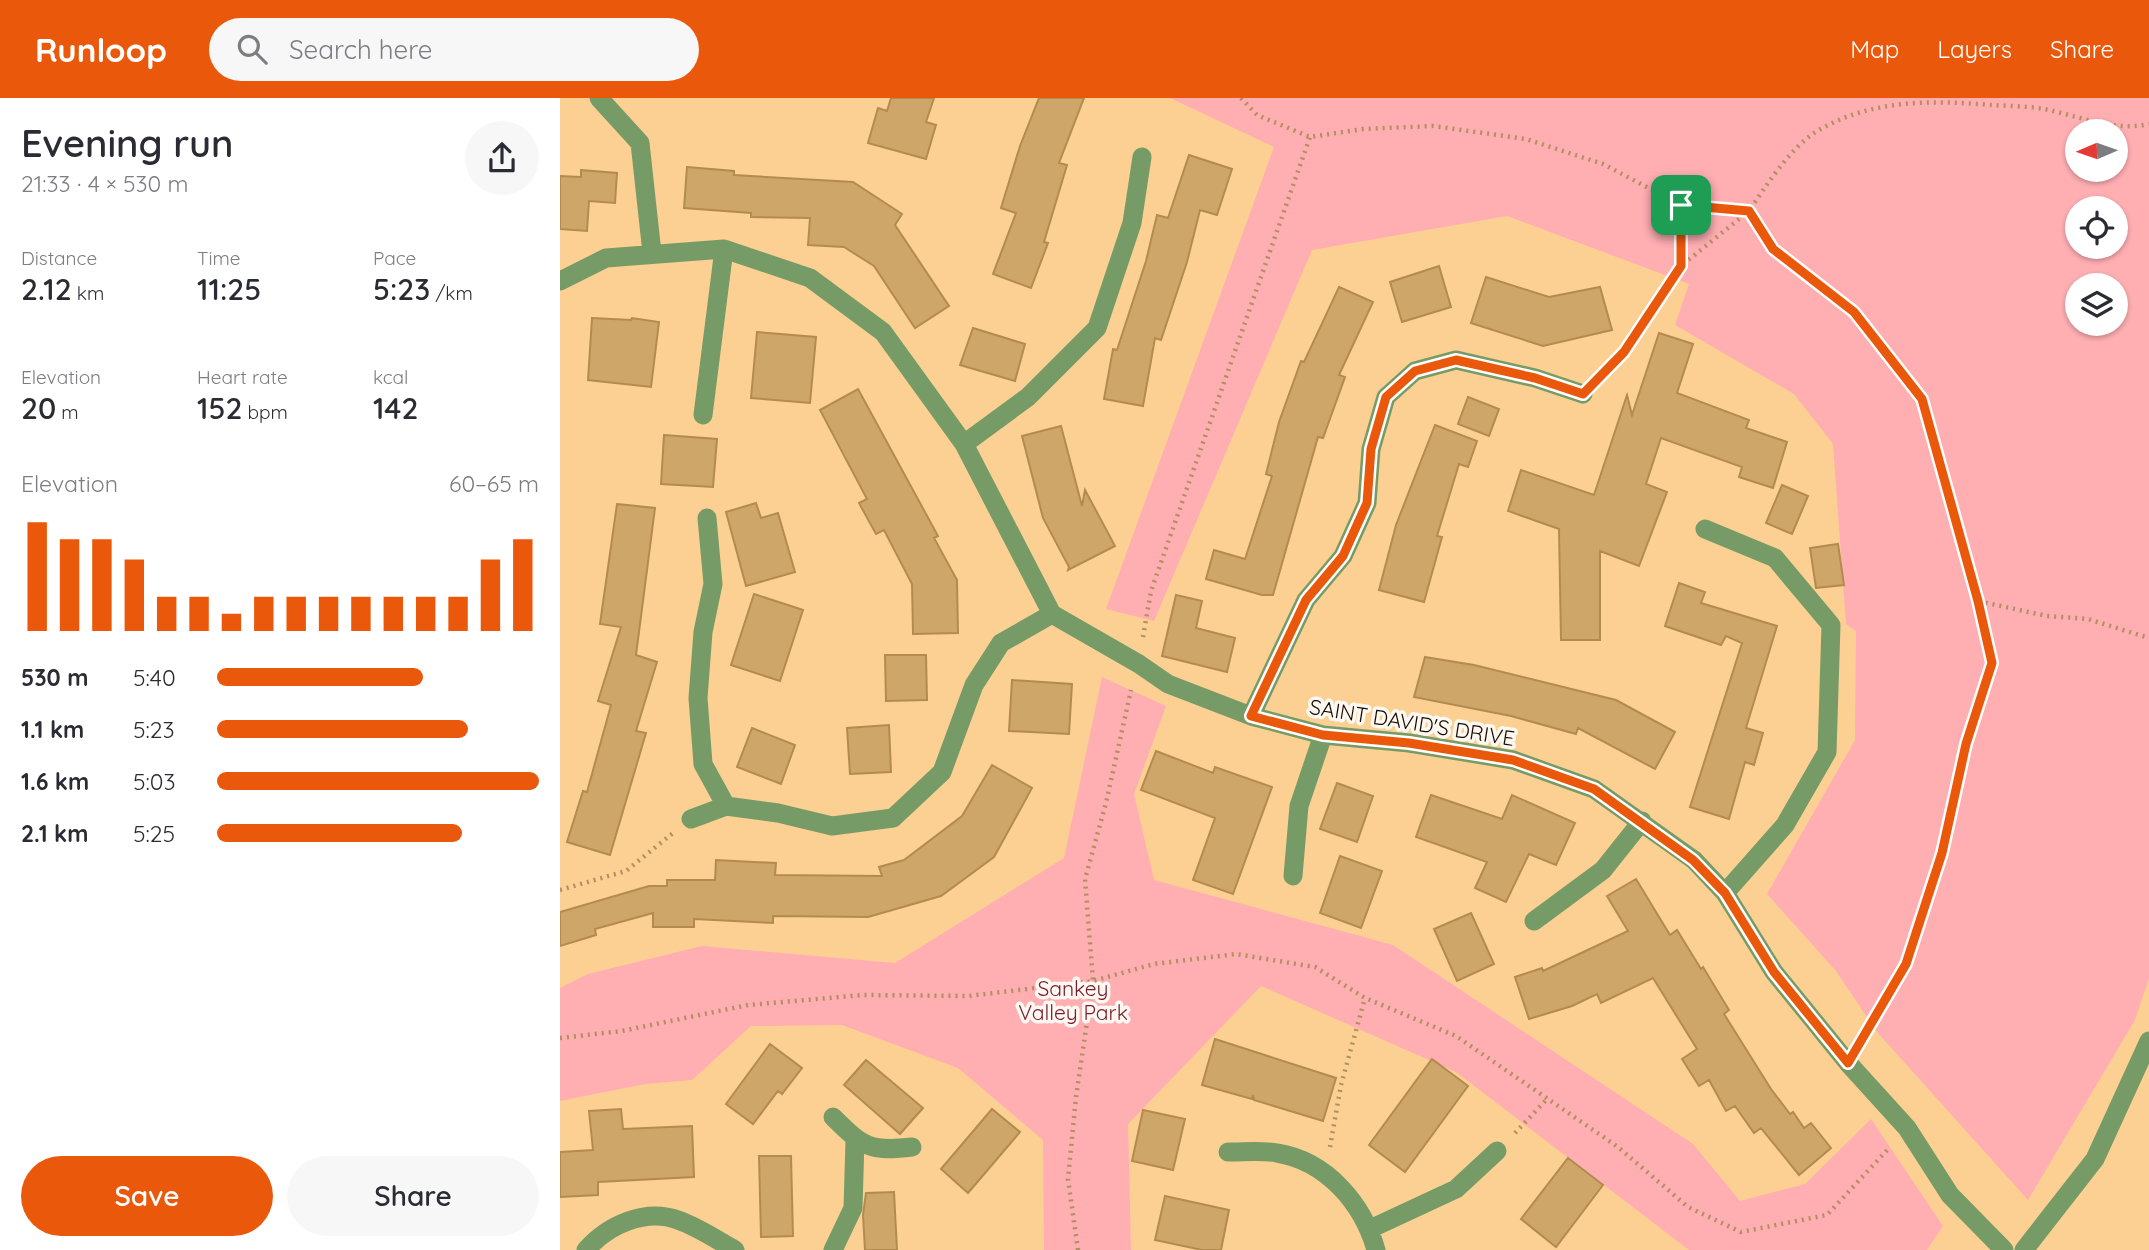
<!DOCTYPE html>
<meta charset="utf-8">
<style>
body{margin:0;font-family:Quicksand,sans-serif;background:#f7f7f7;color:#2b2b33;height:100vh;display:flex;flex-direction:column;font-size:26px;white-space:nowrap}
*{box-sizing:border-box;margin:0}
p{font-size:23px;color:#7c7c81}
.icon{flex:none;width:38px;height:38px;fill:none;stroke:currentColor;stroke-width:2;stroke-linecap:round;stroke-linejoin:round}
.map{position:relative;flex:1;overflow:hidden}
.side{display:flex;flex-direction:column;background:#fff;width:560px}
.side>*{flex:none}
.needle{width:46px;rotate:268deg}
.buttons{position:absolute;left:1505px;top:21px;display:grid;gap:14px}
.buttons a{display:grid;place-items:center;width:63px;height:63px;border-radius:50%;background:#fff;box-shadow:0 2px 5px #0004;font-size:35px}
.pin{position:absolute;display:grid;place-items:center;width:60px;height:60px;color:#fff;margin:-30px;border-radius:14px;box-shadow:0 4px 10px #0006}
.round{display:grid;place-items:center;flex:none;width:74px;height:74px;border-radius:37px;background:#f7f7f7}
.headline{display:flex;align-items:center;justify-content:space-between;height:119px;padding:0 21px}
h1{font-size:38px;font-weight:600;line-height:52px}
.metrics{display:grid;grid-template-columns:repeat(3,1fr);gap:10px;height:119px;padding:7px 21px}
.metrics div{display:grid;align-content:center}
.metrics b{font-size:30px;font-weight:600}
.metrics small{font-size:19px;font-weight:400}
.metrics p{font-size:19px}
.chart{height:196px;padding:14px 21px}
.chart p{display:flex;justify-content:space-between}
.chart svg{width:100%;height:126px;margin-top:7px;stroke:#ea580c;stroke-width:6}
.cta{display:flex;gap:14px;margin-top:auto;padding:14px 21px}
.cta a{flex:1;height:80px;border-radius:42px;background:#ea580c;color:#fff;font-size:28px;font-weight:600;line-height:80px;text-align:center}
.cta a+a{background:#f7f7f7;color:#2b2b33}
ul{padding:0 21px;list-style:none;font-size:23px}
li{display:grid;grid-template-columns:112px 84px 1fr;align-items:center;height:52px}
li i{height:18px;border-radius:9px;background:#ea580c}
header{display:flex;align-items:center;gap:42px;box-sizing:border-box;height:98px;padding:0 35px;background:#ea580c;color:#fff}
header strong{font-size:33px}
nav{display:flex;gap:38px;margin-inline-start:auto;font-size:24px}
.search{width:490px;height:63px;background:#f7f7f7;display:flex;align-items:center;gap:18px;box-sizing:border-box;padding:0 24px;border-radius:38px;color:#7c7c81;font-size:26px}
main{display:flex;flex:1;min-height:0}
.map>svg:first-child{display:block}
.green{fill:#ffaeb2;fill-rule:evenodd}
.building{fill:#cfa669;stroke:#b48b4f;stroke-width:2}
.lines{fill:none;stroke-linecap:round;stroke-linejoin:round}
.path{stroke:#b28f62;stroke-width:4.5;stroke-dasharray:2 5;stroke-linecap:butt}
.service{stroke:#779b66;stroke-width:19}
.minor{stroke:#779b66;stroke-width:19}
.route-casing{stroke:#fff;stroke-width:14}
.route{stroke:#ea580c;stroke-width:9}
.labels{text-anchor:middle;stroke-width:7;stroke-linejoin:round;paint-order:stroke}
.street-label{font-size:21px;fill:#1a0b00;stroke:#fdf8f2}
.park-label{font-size:21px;fill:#781c2c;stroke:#fdf8f2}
</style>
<header>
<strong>Runloop</strong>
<div class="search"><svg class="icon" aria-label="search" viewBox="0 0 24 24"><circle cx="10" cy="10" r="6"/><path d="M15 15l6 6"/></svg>Search here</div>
<nav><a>Map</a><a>Layers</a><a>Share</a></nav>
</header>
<main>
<section class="side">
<div class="headline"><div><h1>Evening run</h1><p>21:33 · 4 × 530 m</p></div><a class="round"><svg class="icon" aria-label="share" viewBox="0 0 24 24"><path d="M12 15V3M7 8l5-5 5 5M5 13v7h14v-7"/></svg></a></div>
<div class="metrics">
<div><p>Distance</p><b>2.12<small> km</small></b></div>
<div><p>Time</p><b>11:25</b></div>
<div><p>Pace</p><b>5:23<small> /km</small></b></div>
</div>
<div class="metrics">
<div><p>Elevation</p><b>20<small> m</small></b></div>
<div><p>Heart rate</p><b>152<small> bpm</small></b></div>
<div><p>kcal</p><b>142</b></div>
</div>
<div class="chart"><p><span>Elevation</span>60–65 m</p>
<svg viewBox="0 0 160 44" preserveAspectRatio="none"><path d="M5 44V6M15 44V12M25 44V12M35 44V19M45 44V32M55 44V32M65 44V38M75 44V32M85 44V32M95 44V32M105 44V32M115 44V32M125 44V32M135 44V32M145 44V19M155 44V12"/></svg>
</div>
<ul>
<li><b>530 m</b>5:40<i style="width:64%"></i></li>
<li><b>1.1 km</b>5:23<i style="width:78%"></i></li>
<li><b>1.6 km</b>5:03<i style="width:100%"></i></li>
<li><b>2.1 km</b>5:25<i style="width:76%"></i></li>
</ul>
<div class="cta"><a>Save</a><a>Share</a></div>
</section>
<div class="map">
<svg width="1589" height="1152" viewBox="0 0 1589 1152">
<rect width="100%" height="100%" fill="#fcd092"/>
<!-- green -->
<path class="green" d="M 610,0 L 1589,0 L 1589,880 L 1575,922 L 1468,1102 L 1317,934 L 1276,873 L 1207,796 L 1295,642 L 1296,533 L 1286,526 L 1273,346 L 1234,296 L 1115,227 L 1129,186 L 947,118 L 752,152 L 594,523 L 546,511 L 714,49 ZM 1517,33 L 1556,33 L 1556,72 L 1517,72 ZM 1517,110 L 1556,110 L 1556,149 L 1517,149 ZM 1517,187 L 1556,187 L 1556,226 L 1517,226 Z
M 542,579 L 606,608 L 574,696 L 594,782 L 833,847 L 1133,1046 L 1180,1103 L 1245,1086 L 1311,1021 L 1383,1128 L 1367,1152 L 1129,1152 L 896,974 L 701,888 L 568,1026 L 571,1152 L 484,1152 L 483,1042 L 398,970 L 282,927 L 191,928 L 132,982 L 85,986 L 0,1003 L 0,890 L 28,876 L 142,848 L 335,865 L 504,760 Z"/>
<!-- building -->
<path class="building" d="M 331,0 L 374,0 L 366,24 L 376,27 L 366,61 L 308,45 L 318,10 L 327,13 Z
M 479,0 L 524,0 L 499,65 L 507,67 L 484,144 L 488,145 L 471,190 L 433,176 L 456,115 L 441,110 L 460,48 Z
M 629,57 L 672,71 L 657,117 L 640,112 L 627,164 L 601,242 L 595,240 L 583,308 L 544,301 L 553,251 L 557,252 L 586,163 L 597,117 L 608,120 Z
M 127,69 L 174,73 L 174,77 L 293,84 L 342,116 L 335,127 L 389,208 L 355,230 L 314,168 L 284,149 L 248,147 L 250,120 L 191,119 L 191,115 L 124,110 Z
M 21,72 L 57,75 L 55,105 L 29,103 L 27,133 L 0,131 L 0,78 L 21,79 Z
M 879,168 L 891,209 L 842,224 L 830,184 Z
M 926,179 L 989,199 L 1040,189 L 1052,232 L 983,248 L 911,225 Z
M 779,189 L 813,204 L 779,277 L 785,279 L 763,340 L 758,339 L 713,497 L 702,497 L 646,481 L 654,452 L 685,461 L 712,378 L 706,376 L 719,324 L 741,263 L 744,264 Z
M 32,220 L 71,222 L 72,220 L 99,224 L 91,289 L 28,282 Z
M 413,230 L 465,246 L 455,283 L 400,267 Z
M 197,234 L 256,239 L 250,305 L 191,300 Z
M 1099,235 L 1133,246 L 1117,295 L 1189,322 L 1186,330 L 1227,344 L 1213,390 L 1179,379 L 1182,369 L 1101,340 L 1086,386 L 1107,394 L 1079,468 L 1040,453 L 1040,542 L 1001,542 L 999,431 L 948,413 L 961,372 L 1034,397 L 1067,297 L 1072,317 Z
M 298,291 L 378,438 L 374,440 L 397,482 L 398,535 L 353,536 L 352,486 L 324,432 L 316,436 L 299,405 L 307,401 L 260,312 Z
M 908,299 L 939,311 L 929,338 L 898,326 Z
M 875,327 L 917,343 L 908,369 L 899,366 L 877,438 L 882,439 L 864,504 L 819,492 L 836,427 Z
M 501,328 L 522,408 L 525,392 L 555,448 L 508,472 L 509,469 L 483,420 L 462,338 Z
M 104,337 L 157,341 L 153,389 L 101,386 Z
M 1222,387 L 1248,398 L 1232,436 L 1206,425 Z
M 196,405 L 201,420 L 218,415 L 235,474 L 186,488 L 166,414 Z
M 57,406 L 95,410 L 76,557 L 97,564 L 76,633 L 86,635 L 50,757 L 7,744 L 23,693 L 27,694 L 51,607 L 38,603 L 61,529 L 40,526 Z
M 1278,446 L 1284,487 L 1256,490 L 1250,450 Z
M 1119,485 L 1145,494 L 1141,505 L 1217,528 L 1186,630 L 1203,635 L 1194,667 L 1185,664 L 1169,721 L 1130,709 L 1182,545 L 1166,538 L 1161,547 L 1105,528 Z
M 194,496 L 243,512 L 220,583 L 171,567 Z
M 616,497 L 642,503 L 636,530 L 675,540 L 667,574 L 602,558 Z
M 325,557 L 366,557 L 367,602 L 326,603 Z
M 865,559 L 914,567 L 1056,602 L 1115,634 L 1095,671 L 1018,630 L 1016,636 L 951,618 L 854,599 Z
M 452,582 L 512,586 L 509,636 L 449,633 Z
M 329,627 L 331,674 L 290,676 L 287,630 Z
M 192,630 L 235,647 L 221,686 L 177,669 Z
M 596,653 L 653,675 L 655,669 L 712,689 L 673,796 L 633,782 L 655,720 L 581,692 Z
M 432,667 L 472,690 L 434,759 L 381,798 L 308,819 L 213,818 L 213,825 L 134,821 L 134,829 L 93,829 L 93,815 L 35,831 L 36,837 L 0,848 L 0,814 L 89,788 L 107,788 L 107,782 L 155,782 L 156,762 L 216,765 L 215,777 L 322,778 L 319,769 L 344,762 L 402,718 Z
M 777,685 L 813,698 L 797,744 L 760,731 Z
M 871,697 L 942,721 L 952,697 L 1015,725 L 996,767 L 969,756 L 946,804 L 915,790 L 927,764 L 856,739 Z
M 780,758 L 822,773 L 801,830 L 760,815 Z
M 1076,781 L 1110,837 L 1117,832 L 1141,871 L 1143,869 L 1169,912 L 1164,916 L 1211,991 L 1230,1016 L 1233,1014 L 1244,1030 L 1251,1025 L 1271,1050 L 1239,1077 L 1201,1030 L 1194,1035 L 1175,1008 L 1166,1013 L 1149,982 L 1139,988 L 1122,961 L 1137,951 L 1093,880 L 1041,905 L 1037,896 L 1012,908 L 969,921 L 955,879 L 982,870 L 983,873 L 1068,833 L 1047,798 Z
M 911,815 L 934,866 L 897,883 L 874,831 Z
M 655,941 L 776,980 L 763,1023 L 694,1002 L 693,997 L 692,1001 L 642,987 Z
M 210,946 L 242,970 L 222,996 L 218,993 L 193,1026 L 166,1006 Z
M 872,961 L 908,988 L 845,1074 L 809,1047 Z
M 306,962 L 363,1010 L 340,1036 L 284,987 Z
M 61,1011 L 63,1031 L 132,1028 L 134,1079 L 38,1084 L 38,1097 L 0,1099 L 0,1054 L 33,1052 L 29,1013 Z
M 432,1011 L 460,1034 L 408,1095 L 381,1071 Z
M 583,1012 L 625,1021 L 613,1072 L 572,1063 Z
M 199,1058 L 231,1058 L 233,1138 L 201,1139 Z
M 1008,1060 L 1043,1087 L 996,1149 L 961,1121 Z
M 334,1094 L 337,1152 L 305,1152 L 303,1117 L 306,1095 Z
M 605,1098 L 669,1112 L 661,1152 L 642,1152 L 595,1142 Z"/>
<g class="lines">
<!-- path -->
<path class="path" d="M 681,0 L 697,17 L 750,39 L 803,31 L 873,28 L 966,41 L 1043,66 L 1121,107 L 1189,113 C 1205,89 1230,51 1254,35 C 1309,1 1370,2 1431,7 C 1448,8 1467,8 1484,11 C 1519,18 1554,34 1589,26
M 1121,167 L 1121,107
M 1040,278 L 1064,254 L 1121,168 L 1189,113 L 1213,151 L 1294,214 L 1362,301 L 1418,503 L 1487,518 L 1528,521 L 1589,540
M 583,539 L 591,493 L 750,39
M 0,792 L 66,773 L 113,735
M 0,940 L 62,933 L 188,907 L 303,897 L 409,898 L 533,883 L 594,866 L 676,856 L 755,869 L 805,900 L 896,938 L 1058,1049 L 1128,1109 L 1181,1134 L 1267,1117 L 1330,1049
M 1301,943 L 1346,866 L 1382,755 L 1406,646 L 1432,565 L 1418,503
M 955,1035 L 988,1000
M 770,1049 L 781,987 L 805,900
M 518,1152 L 508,1081 L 516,999 L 533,883 L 525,781 L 546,705 L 571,592"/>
<!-- service -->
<path class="service" d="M 273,1019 C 303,1049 310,1054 352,1049"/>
<!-- minor -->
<path class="minor" d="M 39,0 L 80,45 L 92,155
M 0,183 L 46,160 L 164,151 L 250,180 L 323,234 L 404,346 L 492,516 L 579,566 L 608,586 L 691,618 L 763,637 L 849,645 L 953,662 L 1034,691 L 1134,762 L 1165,795 L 1214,874 L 1288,965 L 1347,1030 L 1390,1097 L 1444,1152
M 143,317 L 164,151
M 404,346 L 468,299 L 537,230 L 572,125 L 582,59
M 147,420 L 153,486 L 143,534 L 138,600 L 143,666 L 166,708 L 218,715 L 272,728 L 333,720 L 382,674 L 414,587 L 441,545 L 492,516
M 1145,431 L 1215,460 L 1271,527 L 1267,654 L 1225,727 L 1165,795
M 691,618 L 746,502 L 783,458 L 807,405 L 811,351 L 826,299 L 855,273 L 896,262 L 975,280 L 1023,296
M 131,721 L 166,708
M 733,778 L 739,708 L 763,637
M 974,823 L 1043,772 L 1082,723
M 668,1054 C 684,1054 702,1052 717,1055 C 767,1063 803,1106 816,1152
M 810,1131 L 896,1091 L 937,1053
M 26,1152 C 48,1127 85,1110 118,1122 C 138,1129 157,1142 175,1152
M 273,1152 L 293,1110 L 295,1042
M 1464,1152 L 1535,1061 L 1589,943"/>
</g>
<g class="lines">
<!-- route casing -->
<g class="route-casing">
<path id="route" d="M 1121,107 L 1189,113 L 1213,151 L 1294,214 L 1362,301 L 1418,503 L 1432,565 L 1406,646 L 1382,755 L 1346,866 L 1288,965 L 1214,874 L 1165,795 L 1133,762 L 1034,691 L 953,662 L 849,645 L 763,637 L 691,618 L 746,502 L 783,458 L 807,405 L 811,351 L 826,299 L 855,273 L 896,262 L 975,280 L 1023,296 L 1064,254 L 1121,168 Z"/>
</g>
<!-- route -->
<use href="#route" class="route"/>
</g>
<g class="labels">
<!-- street labels -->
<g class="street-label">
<text transform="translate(852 625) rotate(9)" y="7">SAINT DAVID'S DRIVE</text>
</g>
<!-- park labels -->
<g class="park-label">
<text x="513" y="898">Sankey<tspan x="513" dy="24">Valley Park</tspan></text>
</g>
</g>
</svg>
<div class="buttons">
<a><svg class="needle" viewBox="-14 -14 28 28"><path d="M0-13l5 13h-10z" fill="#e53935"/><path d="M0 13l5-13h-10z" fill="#7c7c81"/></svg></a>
<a><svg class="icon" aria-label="locate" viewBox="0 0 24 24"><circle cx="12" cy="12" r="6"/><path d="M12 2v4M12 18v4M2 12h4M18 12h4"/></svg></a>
<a><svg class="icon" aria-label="layers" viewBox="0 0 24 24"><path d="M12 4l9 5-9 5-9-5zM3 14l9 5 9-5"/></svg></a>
</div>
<div class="pin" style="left:1121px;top:107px;background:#1e9e55"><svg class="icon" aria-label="arrive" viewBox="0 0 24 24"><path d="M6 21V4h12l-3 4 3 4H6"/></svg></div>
</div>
</main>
